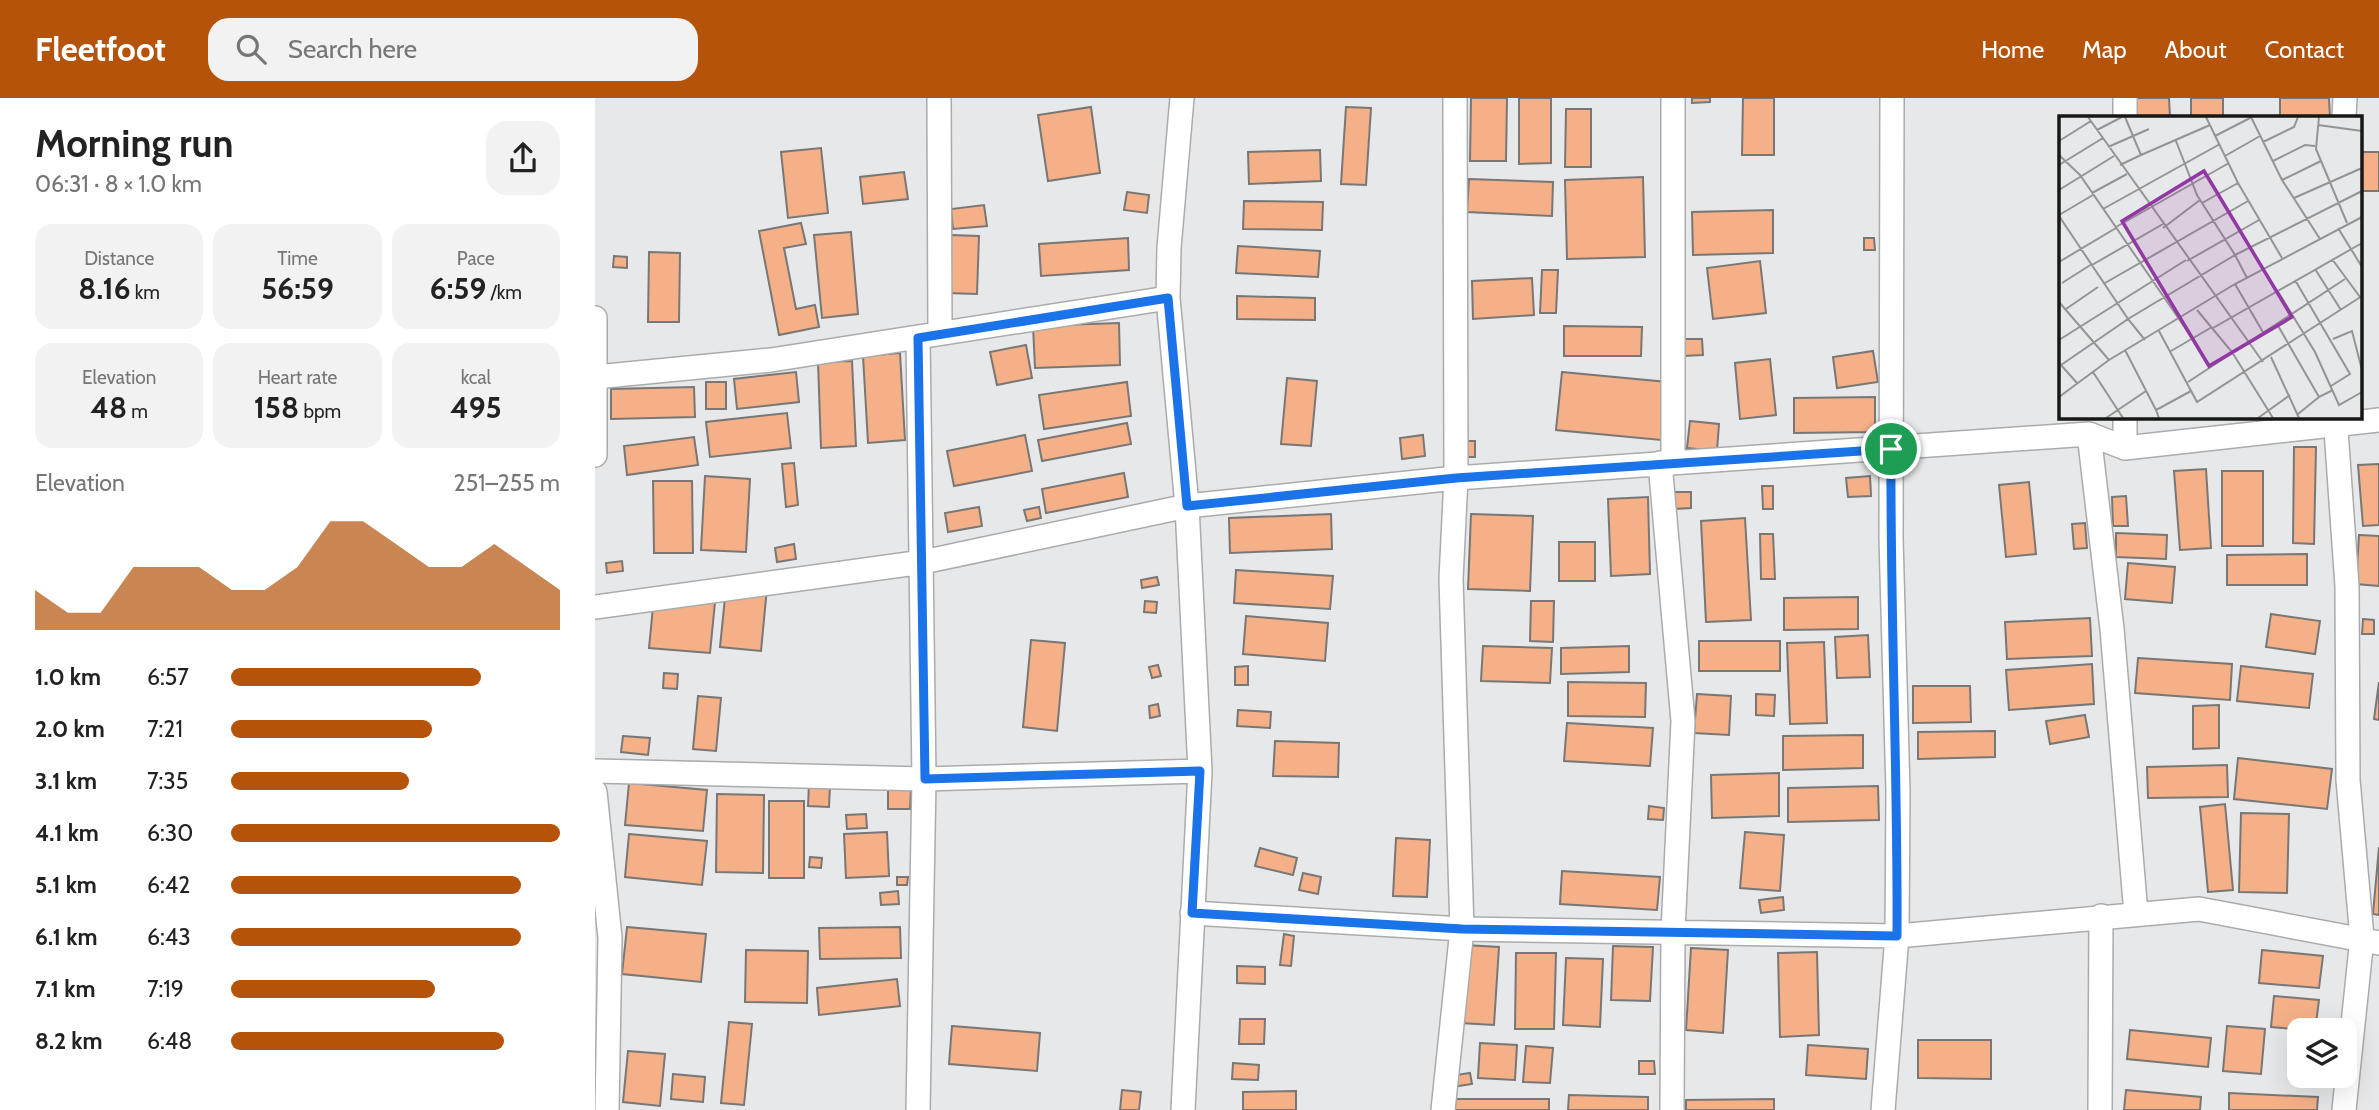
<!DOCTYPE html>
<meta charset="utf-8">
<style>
body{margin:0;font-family:Cabin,sans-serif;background:#f2f2f2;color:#222;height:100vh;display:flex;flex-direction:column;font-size:26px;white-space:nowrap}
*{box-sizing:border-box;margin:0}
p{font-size:23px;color:#767676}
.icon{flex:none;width:38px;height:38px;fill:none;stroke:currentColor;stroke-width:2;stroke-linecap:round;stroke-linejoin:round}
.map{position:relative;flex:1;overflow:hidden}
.details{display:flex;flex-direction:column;background:#fff;width:595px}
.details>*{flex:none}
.buttons{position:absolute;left:1692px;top:920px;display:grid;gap:14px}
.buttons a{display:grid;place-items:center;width:70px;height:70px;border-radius:14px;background:#fff;box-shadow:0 7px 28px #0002;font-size:35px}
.pin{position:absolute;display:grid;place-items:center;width:60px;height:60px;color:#fff;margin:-30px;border:4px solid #fff;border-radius:50%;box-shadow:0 2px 7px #0007}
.round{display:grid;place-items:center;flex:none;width:74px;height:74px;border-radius:21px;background:#f2f2f2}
.head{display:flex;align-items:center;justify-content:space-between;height:119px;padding:0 35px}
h1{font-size:38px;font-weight:700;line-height:52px}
.figures{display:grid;grid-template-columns:repeat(3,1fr);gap:10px;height:119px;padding:7px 35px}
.figures div{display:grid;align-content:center;border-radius:18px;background:#f2f2f2;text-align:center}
.figures b{font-size:30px;font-weight:700}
.figures small{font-size:19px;font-weight:400}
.figures p{font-size:19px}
.chart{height:196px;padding:14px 35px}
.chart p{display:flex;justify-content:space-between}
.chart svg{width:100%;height:126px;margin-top:7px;fill:#b45309;opacity:.7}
ul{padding:0 35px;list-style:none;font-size:23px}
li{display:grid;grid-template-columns:112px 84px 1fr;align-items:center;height:52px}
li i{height:18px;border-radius:9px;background:#b45309}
header{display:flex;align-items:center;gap:42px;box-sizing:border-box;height:98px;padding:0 35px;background:#b45309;color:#fff}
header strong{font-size:33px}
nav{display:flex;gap:38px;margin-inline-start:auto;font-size:24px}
.search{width:490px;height:63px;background:#f2f2f2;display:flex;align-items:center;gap:18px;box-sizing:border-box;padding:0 24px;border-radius:21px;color:#767676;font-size:26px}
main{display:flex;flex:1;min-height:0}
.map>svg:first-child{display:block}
.building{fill:#f5b088;stroke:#787776;stroke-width:2}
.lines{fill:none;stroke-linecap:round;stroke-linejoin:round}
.street-casing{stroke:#aaabac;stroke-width:26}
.street{stroke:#fff;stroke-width:23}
.route-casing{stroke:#fff;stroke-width:14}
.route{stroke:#1a73e8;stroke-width:9}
.inset-road{fill:none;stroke:#949495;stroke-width:2}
.view{fill:#9238a4;fill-opacity:0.15;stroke:#9238a4;stroke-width:3.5}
.inset-edge{fill:none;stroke:#171717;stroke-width:3.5}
</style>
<header>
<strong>Fleetfoot</strong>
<div class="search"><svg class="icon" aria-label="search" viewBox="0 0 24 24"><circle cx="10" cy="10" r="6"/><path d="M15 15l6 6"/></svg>Search here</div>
<nav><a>Home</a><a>Map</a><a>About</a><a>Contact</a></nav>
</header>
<main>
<section class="details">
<div class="head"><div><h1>Morning run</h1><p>06:31 · 8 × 1.0 km</p></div><a class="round"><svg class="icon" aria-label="share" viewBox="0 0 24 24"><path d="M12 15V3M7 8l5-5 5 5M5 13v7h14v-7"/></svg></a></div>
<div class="figures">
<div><p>Distance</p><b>8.16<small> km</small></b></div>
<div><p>Time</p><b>56:59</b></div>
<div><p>Pace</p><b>6:59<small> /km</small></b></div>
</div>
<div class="figures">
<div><p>Elevation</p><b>48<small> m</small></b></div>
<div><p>Heart rate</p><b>158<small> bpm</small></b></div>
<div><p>kcal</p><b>495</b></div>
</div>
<div class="chart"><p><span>Elevation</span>251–255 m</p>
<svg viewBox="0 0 160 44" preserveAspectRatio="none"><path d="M0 44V30L10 38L20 38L30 22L40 22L50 22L60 30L70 30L80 22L90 6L100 6L110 14L120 22L130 22L140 14L150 22L160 30V44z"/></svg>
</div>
<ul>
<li><b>1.0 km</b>6:57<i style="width:76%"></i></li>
<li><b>2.0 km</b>7:21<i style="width:61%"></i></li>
<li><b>3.1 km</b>7:35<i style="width:54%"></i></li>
<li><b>4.1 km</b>6:30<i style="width:100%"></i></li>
<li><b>5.1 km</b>6:42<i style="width:88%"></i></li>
<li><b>6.1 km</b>6:43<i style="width:88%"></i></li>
<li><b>7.1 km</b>7:19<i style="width:62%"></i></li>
<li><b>8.2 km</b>6:48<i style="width:83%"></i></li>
</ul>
</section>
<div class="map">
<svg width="1784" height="1012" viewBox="0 0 1784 1012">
<rect width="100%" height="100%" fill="#e7e8e9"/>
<!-- building -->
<path class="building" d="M 876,0 L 912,0 L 911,63 L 875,63 Z
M 924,0 L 956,0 L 956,65 L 924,66 Z
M 1097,0 L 1115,0 L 1115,4 L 1097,5 Z
M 1148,0 L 1179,0 L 1179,57 L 1147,57 Z
M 1539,0 L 1574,0 L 1575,19 L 1541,19 Z
M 1596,0 L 1628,0 L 1628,19 L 1596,19 Z
M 1685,0 L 1734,0 L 1735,19 L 1685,19 Z
M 496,9 L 505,75 L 453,83 L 443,17 Z
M 751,9 L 776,10 L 771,87 L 746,86 Z
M 971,11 L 996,11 L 996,69 L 970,69 Z
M 226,50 L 233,115 L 193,120 L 186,54 Z
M 725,52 L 726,83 L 654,86 L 653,54 Z
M 1765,54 L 1784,54 L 1784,93 L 1765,93 Z
M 309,74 L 313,101 L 268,106 L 265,79 Z
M 1048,79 L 1050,159 L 972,161 L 970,82 Z
M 874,81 L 958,84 L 957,118 L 872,114 Z
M 532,94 L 554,97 L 552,115 L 529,112 Z
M 649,103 L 728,104 L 727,132 L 648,131 Z
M 389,107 L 392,128 L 358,131 L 356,111 Z
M 1178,112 L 1178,155 L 1098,157 L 1097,114 Z
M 206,125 L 211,146 L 189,150 L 201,211 L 220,207 L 224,229 L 184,237 L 164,133 Z
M 256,134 L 263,216 L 227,220 L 219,137 Z
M 355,137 L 384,138 L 382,196 L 352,195 Z
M 533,140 L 534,172 L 446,178 L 444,146 Z
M 1269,140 L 1279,140 L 1280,152 L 1269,152 Z
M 643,148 L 725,153 L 723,179 L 641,175 Z
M 54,154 L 85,155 L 84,224 L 53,224 Z
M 19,158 L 32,159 L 32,170 L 18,169 Z
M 1165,163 L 1171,215 L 1118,221 L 1112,170 Z
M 947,172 L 963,172 L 961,215 L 945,215 Z
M 937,180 L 939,217 L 878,221 L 877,183 Z
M 642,198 L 720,200 L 720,222 L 642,221 Z
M 524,225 L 525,267 L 440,270 L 438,228 Z
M 969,228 L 1047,229 L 1046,258 L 969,258 Z
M 1087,241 L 1107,241 L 1108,257 L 1087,258 Z
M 431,247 L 437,280 L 402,287 L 395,254 Z
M 1278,253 L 1283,284 L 1242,290 L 1238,259 Z
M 305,255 L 310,342 L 273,345 L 268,258 Z
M 1175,261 L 1181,317 L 1145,321 L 1140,265 Z
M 257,263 L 261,348 L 226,350 L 223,264 Z
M 201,274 L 204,304 L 142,311 L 139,281 Z
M 967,274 L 1072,284 L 1066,342 L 961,332 Z
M 692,280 L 722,283 L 716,348 L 686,346 Z
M 111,284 L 131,284 L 131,311 L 111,311 Z
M 532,284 L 536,318 L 449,331 L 444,297 Z
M 99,289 L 100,319 L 16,321 L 16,291 Z
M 1280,299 L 1280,334 L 1199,335 L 1199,300 Z
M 192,315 L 196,350 L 115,359 L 111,324 Z
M 1095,323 L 1124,326 L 1122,353 L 1092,350 Z
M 532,325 L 536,346 L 447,363 L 443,342 Z
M 430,337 L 437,373 L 359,388 L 352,353 Z
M 828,337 L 830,358 L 807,361 L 805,340 Z
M 99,339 L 103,367 L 32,377 L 29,348 Z
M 864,343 L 880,343 L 880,359 L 865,359 Z
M 1699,349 L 1721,349 L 1719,446 L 1698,445 Z
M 199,365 L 203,407 L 191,409 L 187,366 Z
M 1784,366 L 1784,427 L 1768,428 L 1763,367 Z
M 1611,371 L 1616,450 L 1585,452 L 1579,373 Z
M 1627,373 L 1668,373 L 1668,448 L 1627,448 Z
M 529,375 L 533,399 L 451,415 L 447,391 Z
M 110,378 L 155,381 L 151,454 L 106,452 Z
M 1275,378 L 1276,398 L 1253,399 L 1251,380 Z
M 58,383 L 97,383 L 98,455 L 59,455 Z
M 1434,384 L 1441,456 L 1411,459 L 1404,387 Z
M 1167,388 L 1178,388 L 1178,411 L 1168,411 Z
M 1079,394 L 1096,394 L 1096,410 L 1080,411 Z
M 1531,398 L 1533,428 L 1518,428 L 1517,399 Z
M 1053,399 L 1055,476 L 1016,478 L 1013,401 Z
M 384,409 L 387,428 L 353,434 L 350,415 Z
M 444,409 L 446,420 L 432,423 L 429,412 Z
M 736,416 L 737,451 L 635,455 L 634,420 Z
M 876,416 L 938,418 L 935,493 L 873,491 Z
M 1150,420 L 1156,522 L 1111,524 L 1106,423 Z
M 1490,425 L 1492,450 L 1479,451 L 1477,426 Z
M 1521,435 L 1572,437 L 1571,461 L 1521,459 Z
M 1165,436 L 1178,436 L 1180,481 L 1166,481 Z
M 1764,437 L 1784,438 L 1784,488 L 1761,486 Z
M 964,444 L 1000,444 L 1000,483 L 964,483 Z
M 199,446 L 201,461 L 182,464 L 180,450 Z
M 1712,456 L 1712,487 L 1632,487 L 1632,457 Z
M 27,463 L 28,473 L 12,475 L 11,465 Z
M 1533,465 L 1580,469 L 1577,505 L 1530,501 Z
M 641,472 L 738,478 L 735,511 L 639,505 Z
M 562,479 L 564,487 L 547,490 L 546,482 Z
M 131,490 L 172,490 L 166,553 L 125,549 Z
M 59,499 L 120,504 L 115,555 L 54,550 Z
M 1263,499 L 1263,531 L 1189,532 L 1189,500 Z
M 550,503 L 562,504 L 561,515 L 549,514 Z
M 936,503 L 959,503 L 958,544 L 935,543 Z
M 1676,516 L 1725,523 L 1720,556 L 1671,549 Z
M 651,518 L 733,525 L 730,563 L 648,556 Z
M 1495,520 L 1497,558 L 1412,561 L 1410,524 Z
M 1768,521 L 1779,522 L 1779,536 L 1767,536 Z
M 1273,537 L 1275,579 L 1242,580 L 1240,539 Z
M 436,542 L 470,545 L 462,633 L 428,629 Z
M 1104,543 L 1185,543 L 1185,573 L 1104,573 Z
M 1229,544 L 1232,625 L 1195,626 L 1192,545 Z
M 888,548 L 957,550 L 955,585 L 886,583 Z
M 1034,548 L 1034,574 L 966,576 L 966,550 Z
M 1543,560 L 1637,566 L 1635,602 L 1540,595 Z
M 1497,566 L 1499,606 L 1414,612 L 1411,572 Z
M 563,567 L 566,578 L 557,580 L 554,569 Z
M 653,568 L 653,587 L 640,587 L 640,569 Z
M 1646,568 L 1718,576 L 1714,610 L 1642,603 Z
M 69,575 L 83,576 L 82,591 L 68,590 Z
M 973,584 L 1051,585 L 1050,619 L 973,618 Z
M 1784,584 L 1784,622 L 1779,621 Z
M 1318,588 L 1375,588 L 1376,624 L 1318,625 Z
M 1102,596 L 1136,598 L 1134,637 L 1099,635 Z
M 1161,596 L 1180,597 L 1179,618 L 1161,617 Z
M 103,598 L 126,600 L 121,653 L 98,651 Z
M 563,606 L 565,618 L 555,620 L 554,608 Z
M 1624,607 L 1624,650 L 1598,651 L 1598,608 Z
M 643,612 L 676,614 L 675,630 L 642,628 Z
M 1490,617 L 1494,639 L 1455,646 L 1451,623 Z
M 972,625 L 1058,630 L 1055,668 L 969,663 Z
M 1400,633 L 1400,659 L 1323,661 L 1323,634 Z
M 1268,637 L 1268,670 L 1188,672 L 1188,638 Z
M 28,638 L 55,640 L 53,657 L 26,654 Z
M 680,643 L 744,645 L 743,679 L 678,678 Z
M 1643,660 L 1737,671 L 1732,711 L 1639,701 Z
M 1632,667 L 1633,699 L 1553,700 L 1552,669 Z
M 1184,675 L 1184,718 L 1117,720 L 1116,677 Z
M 34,685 L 112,692 L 108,733 L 30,727 Z
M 214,686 L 235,687 L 234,709 L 213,708 Z
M 1283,688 L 1284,722 L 1193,724 L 1193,690 Z
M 293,690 L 316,690 L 315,711 L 293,711 Z
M 122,696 L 169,697 L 168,775 L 121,774 Z
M 174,703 L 209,703 L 209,780 L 174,780 Z
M 1630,706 L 1638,792 L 1613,794 L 1605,709 Z
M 1054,708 L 1069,710 L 1068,722 L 1053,721 Z
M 1646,715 L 1694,716 L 1692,795 L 1644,794 Z
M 271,716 L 272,730 L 252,731 L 251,717 Z
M 292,734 L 294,778 L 251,780 L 249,736 Z
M 1150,734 L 1189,737 L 1185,793 L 1145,790 Z
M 34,736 L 112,743 L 107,787 L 30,779 Z
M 801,740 L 835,742 L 832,799 L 798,798 Z
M 1784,749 L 1784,817 L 1778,816 Z
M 665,750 L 702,760 L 698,777 L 660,768 Z
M 215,759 L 227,760 L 226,770 L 214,769 Z
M 967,773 L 1065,779 L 1062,812 L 965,806 Z
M 708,775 L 726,779 L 723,796 L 704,792 Z
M 302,779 L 313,779 L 312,787 L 302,787 Z
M 303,793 L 304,806 L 286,807 L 285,795 Z
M 1188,799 L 1189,812 L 1166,815 L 1164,802 Z
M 32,829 L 111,836 L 106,884 L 27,876 Z
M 305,829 L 306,860 L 225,861 L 224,830 Z
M 689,836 L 699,838 L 696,868 L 685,867 Z
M 870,847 L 904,849 L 899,927 L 865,925 Z
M 1018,848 L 1058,849 L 1055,903 L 1016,902 Z
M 1096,850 L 1133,852 L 1128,935 L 1091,932 Z
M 151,852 L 213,853 L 212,905 L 150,904 Z
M 1667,852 L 1728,858 L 1724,890 L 1664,885 Z
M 1222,854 L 1224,937 L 1185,939 L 1183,855 Z
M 921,855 L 961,855 L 959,931 L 920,931 Z
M 971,860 L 1008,861 L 1005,929 L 968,927 Z
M 642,868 L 670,869 L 670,886 L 642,885 Z
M 302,881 L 305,908 L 224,917 L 222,890 Z
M 1679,898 L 1724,902 L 1720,933 L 1676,929 Z
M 645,921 L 670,921 L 669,946 L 644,946 Z
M 134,924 L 157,926 L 149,1007 L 126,1005 Z
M 357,928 L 445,935 L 442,973 L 354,966 Z
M 1632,928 L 1670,931 L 1666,976 L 1628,973 Z
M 1535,932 L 1616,940 L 1613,969 L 1532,961 Z
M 1323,942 L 1396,942 L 1396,981 L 1323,980 Z
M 885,945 L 922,947 L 920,982 L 883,980 Z
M 1213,947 L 1273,951 L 1271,981 L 1211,977 Z
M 931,948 L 958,950 L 955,985 L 928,984 Z
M 33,953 L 70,956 L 65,1008 L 28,1004 Z
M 1044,963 L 1059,963 L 1060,976 L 1044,976 Z
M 638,965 L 664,967 L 663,982 L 637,981 Z
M 875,975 L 877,986 L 857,989 L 855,978 Z
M 78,976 L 110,979 L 108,1004 L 76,1001 Z
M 527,992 L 546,994 L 544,1012 L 525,1012 Z
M 1531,992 L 1606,999 L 1605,1012 L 1529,1012 Z
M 701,993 L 701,1012 L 648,1012 L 648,994 Z
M 1634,995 L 1723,999 L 1722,1012 L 1634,1012 Z
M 974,997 L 1053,999 L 1053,1012 L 973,1012 Z
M 855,1001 L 954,1001 L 954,1012 L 854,1012 Z
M 1179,1001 L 1179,1012 L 1091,1012 L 1091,1002 Z"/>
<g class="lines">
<!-- street casing -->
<g class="street-casing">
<path id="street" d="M 344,0 L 345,235
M 587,0 L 574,150 L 573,200 L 592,408 L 605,673 L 588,1012
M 860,0 L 861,380 L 856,481 L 867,831 L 1302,838 L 1604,811 L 1784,845
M 1078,0 L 1078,364
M 1530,19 L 1530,0
M 1749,19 L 1750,0
M 0,220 L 0,357
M 0,279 L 176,262 L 573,200
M 1530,318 L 1530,350
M 1740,318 L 1752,488 L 1753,682 L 1767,840 L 1749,1012
M 1494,336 L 1517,531 L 1541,816
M 1065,365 L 1088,623 L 1078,834 L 1077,1012
M 0,509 L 328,464 L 592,408 L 861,380 L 1494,336 L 1530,350 L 1784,322
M 0,673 L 329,681 L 605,673
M 0,694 L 15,840 L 12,1012
M 597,815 L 867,831 L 848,1012
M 323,1012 L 329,681 L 323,240
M 1288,1012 L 1302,838 L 1303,693 L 1296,440 L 1297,0
M 1505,1012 L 1506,818"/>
</g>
<!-- street -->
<use href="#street" class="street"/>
</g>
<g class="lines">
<!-- route casing -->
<g class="route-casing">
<path id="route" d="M 573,200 L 592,408 L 861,380 L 1296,351 C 1295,513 1303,675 1302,838 L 867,831 L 597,815 L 605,673 L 330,681 L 323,240 Z"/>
</g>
<!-- route -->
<use href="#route" class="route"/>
</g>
<!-- overview -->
<g transform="translate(1464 18)">
<rect width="303" height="303" fill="#e7e8e9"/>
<path class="inset-road" d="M 29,1 L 204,246M 147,1 L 179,67 L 223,142M 192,1 L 223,64 L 261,123M 260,1 L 257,33 L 288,107M 259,9 L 303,15M 38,14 L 63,1M 156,20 L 193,1M 0,25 L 32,5M 204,26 L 235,11 L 239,1M 49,31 L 90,13M 0,39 L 21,59 L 133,222M 82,39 L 151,9M 166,40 L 201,20M 214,45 L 246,29 L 256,30M 0,49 L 44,22M 61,49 L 82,39 L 66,1M 223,64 L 262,45M 0,74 L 55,40M 33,77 L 68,58M 235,82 L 303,52M 143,87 L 179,67M 44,93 L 161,28M 0,99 L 34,79M 0,100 L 69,203 L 2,249M 57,111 L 170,47M 104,112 L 141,84M 279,112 L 303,151M 273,143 L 301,181M 128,145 L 200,104M 0,146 L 57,112M 33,149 L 104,108M 256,153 L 282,194M 188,162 L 176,139 L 303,75M 236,164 L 291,258 L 272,270M 3,167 L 33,148M 46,167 L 189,85M 176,168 L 205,218M 218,174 L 256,236 L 280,289 L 303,276M 0,186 L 50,244M 7,193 L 39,171M 138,194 L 173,236 L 214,302M 218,208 L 260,281 L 274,274M 154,212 L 303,127M 100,215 L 138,286 L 303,180M 274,223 L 293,215 L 303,254M 0,224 L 127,144M 86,224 L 69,203 L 176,139 L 138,79 L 117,25M 66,234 L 97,294M 112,235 L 153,211M 212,241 L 240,302M 2,249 L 18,267M 34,256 L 64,302M 129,266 L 286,163M 0,281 L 50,244 L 176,168 L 303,101M 239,298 L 260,281M 47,302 L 87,275M 100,302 L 97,294 L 132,275M 199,302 L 231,279"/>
<path class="view" d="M 145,55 L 233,201 L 150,250 L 63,105 Z"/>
<rect width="303" height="303" class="inset-edge"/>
</g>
</svg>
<div class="buttons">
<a><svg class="icon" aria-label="layers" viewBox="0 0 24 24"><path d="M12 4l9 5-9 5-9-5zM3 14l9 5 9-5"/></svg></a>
</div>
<div class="pin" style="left:1296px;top:351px;background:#1e9e55"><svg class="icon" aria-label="arrive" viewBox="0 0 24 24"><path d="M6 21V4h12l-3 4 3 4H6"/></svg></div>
</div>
</main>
